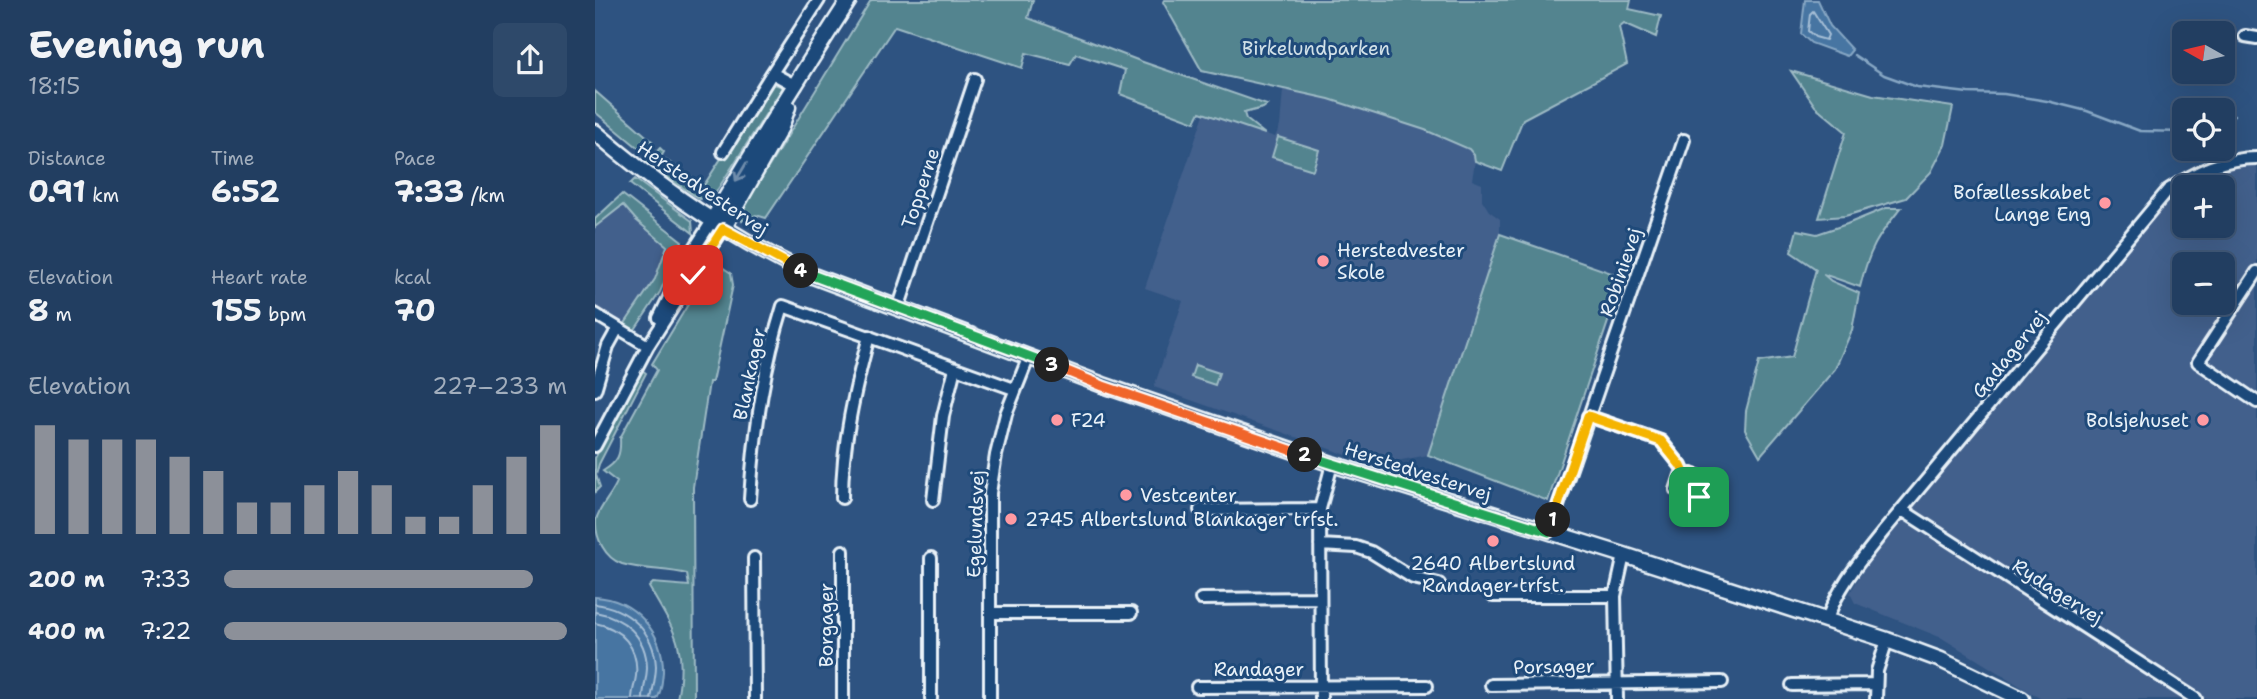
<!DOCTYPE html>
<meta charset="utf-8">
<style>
body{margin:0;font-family:"Shantell Sans",sans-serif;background:#2e496a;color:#f1f3f6;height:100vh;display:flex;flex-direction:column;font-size:26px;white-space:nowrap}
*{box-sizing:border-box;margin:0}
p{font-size:23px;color:#a2aebd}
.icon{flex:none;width:38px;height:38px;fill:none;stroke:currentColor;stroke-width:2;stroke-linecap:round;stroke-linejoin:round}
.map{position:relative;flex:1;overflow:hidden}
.sheet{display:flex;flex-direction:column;background:#223e61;width:595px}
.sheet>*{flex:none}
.needle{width:46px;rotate:278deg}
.buttons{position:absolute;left:1577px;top:21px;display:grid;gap:14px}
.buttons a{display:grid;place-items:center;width:63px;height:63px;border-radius:10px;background:#223e61;box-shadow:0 7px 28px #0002,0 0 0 2px #3f5776;font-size:35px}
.pin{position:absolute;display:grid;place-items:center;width:60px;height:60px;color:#fff;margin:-30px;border-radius:14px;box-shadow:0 4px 10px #0006}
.km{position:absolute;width:35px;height:35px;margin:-18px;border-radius:50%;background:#222;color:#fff;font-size:19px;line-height:35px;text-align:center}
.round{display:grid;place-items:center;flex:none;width:74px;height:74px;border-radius:10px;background:#2e496a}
.overview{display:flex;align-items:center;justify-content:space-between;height:119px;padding:0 28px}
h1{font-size:38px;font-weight:700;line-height:52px}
.metrics{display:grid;grid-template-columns:repeat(3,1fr);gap:10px;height:119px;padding:7px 28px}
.metrics div{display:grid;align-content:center}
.metrics b{font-size:30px;font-weight:700}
.metrics small{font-size:19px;font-weight:400}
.metrics p{font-size:19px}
.chart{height:196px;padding:14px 28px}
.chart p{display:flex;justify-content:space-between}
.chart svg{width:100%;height:126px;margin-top:7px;stroke:#8c9099;stroke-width:6}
ul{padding:0 28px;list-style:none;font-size:23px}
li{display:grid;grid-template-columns:112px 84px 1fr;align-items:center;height:52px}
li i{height:18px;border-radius:9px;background:#8c9099}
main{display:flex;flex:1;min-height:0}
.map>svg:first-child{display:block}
.built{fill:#43608c;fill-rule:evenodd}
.green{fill:#52848f;stroke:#9dbac4;stroke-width:2}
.water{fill:#4675a2;stroke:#87a7c4;stroke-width:2}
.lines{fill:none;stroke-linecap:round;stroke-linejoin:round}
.shore{stroke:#a7bfd6;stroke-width:2}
.stream{stroke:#87a7c4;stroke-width:2.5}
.minor-casing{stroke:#e8f1f8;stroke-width:16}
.tertiary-casing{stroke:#e8f1f8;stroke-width:19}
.minor{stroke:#1f4a7a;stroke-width:10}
.tertiary{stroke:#1f4a7a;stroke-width:14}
.oneway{stroke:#6f8dac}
.split-1-casing{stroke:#fff;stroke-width:14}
.split-2-casing{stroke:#fff;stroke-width:14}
.split-3-casing{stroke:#fff;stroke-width:14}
.split-4-casing{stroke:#fff;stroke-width:14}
.split-5-casing{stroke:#fff;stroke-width:14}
.split-1{stroke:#f5b400;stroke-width:9}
.split-2{stroke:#22a559;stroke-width:9}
.split-3{stroke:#f0652b;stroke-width:9}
.split-4{stroke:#22a559;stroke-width:9}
.split-5{stroke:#f5b400;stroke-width:9}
.poi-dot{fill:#ff9aa2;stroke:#1f4a7a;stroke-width:2.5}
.labels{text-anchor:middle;stroke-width:6;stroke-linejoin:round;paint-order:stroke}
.park-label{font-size:19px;fill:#d2e1e8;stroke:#1f4a7a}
.street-label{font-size:19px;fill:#e8f1f8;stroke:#1f4a7a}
.poi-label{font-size:19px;fill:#e8f1f8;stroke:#1f4a7a;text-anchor:start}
</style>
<main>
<section class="sheet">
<div class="overview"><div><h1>Evening run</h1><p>18:15</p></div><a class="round"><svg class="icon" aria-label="share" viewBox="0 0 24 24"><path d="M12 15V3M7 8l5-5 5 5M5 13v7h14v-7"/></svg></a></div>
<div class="metrics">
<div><p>Distance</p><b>0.91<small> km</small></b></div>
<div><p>Time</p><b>6:52</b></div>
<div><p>Pace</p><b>7:33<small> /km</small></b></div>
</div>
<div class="metrics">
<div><p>Elevation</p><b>8<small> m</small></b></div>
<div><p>Heart rate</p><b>155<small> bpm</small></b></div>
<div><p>kcal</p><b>70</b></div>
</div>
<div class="chart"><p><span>Elevation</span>227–233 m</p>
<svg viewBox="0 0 160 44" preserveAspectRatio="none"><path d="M5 44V6M15 44V11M25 44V11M35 44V11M45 44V17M55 44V22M65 44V33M75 44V33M85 44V27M95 44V22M105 44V27M115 44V38M125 44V38M135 44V27M145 44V17M155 44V6"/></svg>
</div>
<ul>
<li><b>200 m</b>7:33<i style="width:90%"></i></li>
<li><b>400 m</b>7:22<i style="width:100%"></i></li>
</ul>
</section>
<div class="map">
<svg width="1662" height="699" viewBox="0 0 1662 699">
<rect width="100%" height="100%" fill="#2e5381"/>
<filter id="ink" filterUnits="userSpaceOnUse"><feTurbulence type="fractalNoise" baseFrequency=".0143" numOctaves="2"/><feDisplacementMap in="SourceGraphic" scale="14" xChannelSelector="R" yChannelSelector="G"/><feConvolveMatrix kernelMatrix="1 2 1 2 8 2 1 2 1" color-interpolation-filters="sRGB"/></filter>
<g filter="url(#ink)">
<!-- built -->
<path class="built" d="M 688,90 L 734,99 L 830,130 L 874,149 L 879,155 L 880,161 L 877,180 L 887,184 L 887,200 L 894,211 L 905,219 L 905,234 L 833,455 L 780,465 L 559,387 L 588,301 L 550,288 L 609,114 L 680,137 L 685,126 Z
M 1662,166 L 1662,699 L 1446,699 L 1347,638 L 1260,603 L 1255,593 L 1273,562 L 1568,206 L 1589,189 L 1589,226 L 1628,226 L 1628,187 L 1591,187 L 1614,175 L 1637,168 ZM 1589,264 L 1628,264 L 1628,303 L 1589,303 Z
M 28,205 L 41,220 L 72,245 L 60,279 L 29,325 L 0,308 L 0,227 Z"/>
<!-- green -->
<path class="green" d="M 276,0 L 438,0 L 433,18 L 545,61 L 672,105 L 668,108 L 649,113 L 651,119 L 670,134 L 605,112 L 600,122 L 525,94 L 530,70 L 481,54 L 475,64 L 431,53 L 427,68 L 300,26 L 171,218 L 161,215 L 147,221 L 146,212 Z
M 569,0 L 1036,0 L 1034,9 L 1066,16 L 1061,37 L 1029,23 L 1024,27 L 1032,64 L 928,119 L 907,171 L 880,161 L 879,155 L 874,149 L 830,130 L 734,99 L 607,71 L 568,2 Z
M 1196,71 L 1278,95 L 1358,107 L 1350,145 L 1336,172 L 1311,198 L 1250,216 L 1224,218 L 1251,132 L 1220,106 Z
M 179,84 L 188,87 L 121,192 L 105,199 L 49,162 L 56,158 L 65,148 L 69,152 L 66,157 L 109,185 L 172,87 Z
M 0,91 L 57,141 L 47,151 L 0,112 Z
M 683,137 L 724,150 L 718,170 L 677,157 Z
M 40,179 L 97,221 L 98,233 L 35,184 Z
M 27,194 L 87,241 L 65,292 L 39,331 L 29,325 L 60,279 L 72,246 L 41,220 L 28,205 L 0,227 L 0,219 Z
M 1291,208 L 1306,208 C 1282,237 1274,250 1265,287 L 1228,274 L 1236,281 L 1264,293 L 1257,330 L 1240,369 L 1165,456 L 1150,430 L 1151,411 L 1164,362 L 1197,357 L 1221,269 L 1196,252 L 1202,230 L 1222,234 L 1252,224 Z
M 905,234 L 1028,277 L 953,501 L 833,455 Z
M 121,263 L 136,273 L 138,285 L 117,382 L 114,382 L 98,487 L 99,699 L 82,699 C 93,646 79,631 54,587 L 58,583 L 94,586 L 92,574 C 72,569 47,570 27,564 C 10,558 0,538 1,520 C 4,507 17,495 22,482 L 8,471 C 23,462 26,455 25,438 L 62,370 L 57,364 L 106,283 L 116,278 Z
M 600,365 L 624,373 L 620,385 L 596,377 Z
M 47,370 L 51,373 L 4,464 L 1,475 L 5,487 L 0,492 L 0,458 Z"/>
<!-- water -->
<path class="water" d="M 1210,0 L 1223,0 L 1235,26 L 1257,50 L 1252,56 L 1216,43 L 1206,34 Z
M 0,597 C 39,599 69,632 68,672 C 67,681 67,691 62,699 L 0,699 Z"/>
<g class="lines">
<!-- shore -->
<path class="shore" d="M 1218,11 L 1233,35 L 1231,40 L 1220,37 L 1213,31 L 1215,14 Z
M 0,604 C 33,608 59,631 61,666 C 61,677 58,688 56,699
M 0,612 C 29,617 51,636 52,667 C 52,678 48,688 48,699
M 0,623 C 27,628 44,648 41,676 C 40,684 37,691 37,699"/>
<!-- stream -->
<path class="stream" d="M 1259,55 L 1289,75 L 1322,87 L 1373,93 L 1409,94 L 1452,101 L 1492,111 L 1545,131 L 1589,132
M 1628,120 L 1639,115"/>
<!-- minor casing -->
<g class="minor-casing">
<path id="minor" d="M 1650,36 L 1662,38
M 201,86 L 177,73 L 224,0
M 128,152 L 177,73
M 1662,272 L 1603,362 L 1662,402
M 303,309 L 380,79
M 0,314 L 53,346
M 64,318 L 94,257 L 117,221
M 0,390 L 13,346 L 23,328
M 993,416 L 1066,441 L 1086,466 L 1090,475 L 1086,475 L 1081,490 L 1103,497 L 1109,478 L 1097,474 L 1090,475
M 0,446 L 53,346 L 128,229
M 247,498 C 247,443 260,389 274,336
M 155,499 C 159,433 168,369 188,306 L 419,389
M 338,500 L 348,416 L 360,368
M 605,510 L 725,509
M 1307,510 L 1601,699
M 954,532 L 1089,140
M 725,545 L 761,547 L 776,552 L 818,578 L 844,584
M 248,551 L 248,699
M 159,558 L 160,699
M 336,558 L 336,699
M 898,596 L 1020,596
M 606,599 L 725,598
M 395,613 L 536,613
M 1232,620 C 1243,586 1266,560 1288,532 L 1573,190 C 1601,172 1628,158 1662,158
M 896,685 L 1127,682
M 1197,685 L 1281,684
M 602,687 L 832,686
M 395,699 L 395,493 L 401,455 L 411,414 L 434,356
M 726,699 L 725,509 L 737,464
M 1022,699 L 1020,596 L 1029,555
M 1281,699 L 1282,671 L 1292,640"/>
</g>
<!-- tertiary casing -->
<g class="tertiary-casing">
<path id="tertiary" d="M 0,132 C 67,190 138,239 218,276 L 508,385 L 737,464 L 1029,555 L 1292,640 L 1346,660 L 1427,699
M 117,221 C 161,146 207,73 254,0
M 128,229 L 186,127 L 193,107"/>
</g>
<!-- minor -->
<use href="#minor" class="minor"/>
<!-- tertiary -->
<use href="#tertiary" class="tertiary"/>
</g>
<!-- one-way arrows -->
<defs><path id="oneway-shaft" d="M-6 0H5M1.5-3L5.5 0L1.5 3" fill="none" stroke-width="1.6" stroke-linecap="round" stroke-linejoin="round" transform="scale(1.75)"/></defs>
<use class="oneway" href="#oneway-shaft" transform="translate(146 172) rotate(121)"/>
</g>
<g class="lines" filter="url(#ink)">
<!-- split-1 casing -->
<g class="split-1-casing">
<path id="split-1" d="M 958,520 L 993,416 L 1066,441 L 1086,466 L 1090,475 L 1097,474 L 1110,478 L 1104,497"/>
</g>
<!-- split-2 casing -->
<g class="split-2-casing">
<path id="split-2" d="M 710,455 L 954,532 L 958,520"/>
</g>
<!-- split-3 casing -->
<g class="split-3-casing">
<path id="split-3" d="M 457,365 L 508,386 L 710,455"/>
</g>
<!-- split-4 casing -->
<g class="split-4-casing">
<path id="split-4" d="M 206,271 L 457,365"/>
</g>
<!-- split-5 casing -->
<g class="split-5-casing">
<path id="split-5" d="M 98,275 L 128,229 L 206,271"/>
</g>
<!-- split-1 -->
<use href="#split-1" class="split-1"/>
<!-- split-2 -->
<use href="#split-2" class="split-2"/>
<!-- split-3 -->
<use href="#split-3" class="split-3"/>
<!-- split-4 -->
<use href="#split-4" class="split-4"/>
<!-- split-5 -->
<use href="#split-5" class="split-5"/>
</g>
<!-- markers -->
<g class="poi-dot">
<circle cx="1510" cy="203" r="7"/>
<circle cx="728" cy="261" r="7"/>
<circle cx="462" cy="420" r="7"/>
<circle cx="1608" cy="420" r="7"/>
<circle cx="531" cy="495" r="7"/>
<circle cx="416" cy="519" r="7"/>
<circle cx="898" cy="541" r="7"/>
</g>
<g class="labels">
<!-- park labels -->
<g class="park-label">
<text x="721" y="55">Birkelundparken</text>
</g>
<!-- street labels -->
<g class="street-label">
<text transform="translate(108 188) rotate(34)" y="7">Herstedvestervej</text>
<text transform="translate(325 188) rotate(-72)" y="7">Topperne</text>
<text transform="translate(1025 272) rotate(-71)" y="7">Robinievej</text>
<text transform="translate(1414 354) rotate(-51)" y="7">Gadagervej</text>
<text transform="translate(154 374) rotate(-78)" y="7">Blankager</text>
<text transform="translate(823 471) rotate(18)" y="7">Herstedvestervej</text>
<text transform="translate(380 524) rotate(-88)" y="7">Egelundsvej</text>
<text transform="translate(1463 591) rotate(33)" y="7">Rydagervej</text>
<text transform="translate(231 625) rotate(-90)" y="7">Borgager</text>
<text transform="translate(959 666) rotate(-1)" y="7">Porsager</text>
<text x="664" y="676">Randager</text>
</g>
<!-- poi labels -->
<g class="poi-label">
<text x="1496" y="199" text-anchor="end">Bofællesskabet<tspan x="1496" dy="22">Lange Eng</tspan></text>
<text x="742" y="257">Herstedvester<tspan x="742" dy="22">Skole</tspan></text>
<text x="476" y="427">F24</text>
<text x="1594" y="427" text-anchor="end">Bolsjehuset</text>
<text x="545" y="502">Vestcenter</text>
<text x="430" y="526">2745 Albertslund Blankager trfst.</text>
<text x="898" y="570" text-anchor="middle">2640 Albertslund<tspan x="898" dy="22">Randager trfst.</tspan></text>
</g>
</g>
</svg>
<div class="buttons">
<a><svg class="needle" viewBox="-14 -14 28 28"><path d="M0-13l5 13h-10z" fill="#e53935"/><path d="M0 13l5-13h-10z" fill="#a2aebd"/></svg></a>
<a><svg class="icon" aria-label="locate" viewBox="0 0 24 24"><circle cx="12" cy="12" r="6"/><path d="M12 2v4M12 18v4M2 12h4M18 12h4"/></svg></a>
<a>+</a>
<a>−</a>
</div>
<div class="pin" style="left:1104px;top:497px;background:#1e9e55"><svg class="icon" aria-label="arrive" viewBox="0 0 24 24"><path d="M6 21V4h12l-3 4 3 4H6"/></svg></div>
<div class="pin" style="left:98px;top:275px;background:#d93025"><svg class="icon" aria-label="check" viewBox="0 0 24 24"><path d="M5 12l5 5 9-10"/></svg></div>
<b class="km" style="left:958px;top:520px">1</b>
<b class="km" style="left:710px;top:455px">2</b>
<b class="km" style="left:457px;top:365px">3</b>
<b class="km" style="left:206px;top:271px">4</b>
</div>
</main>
